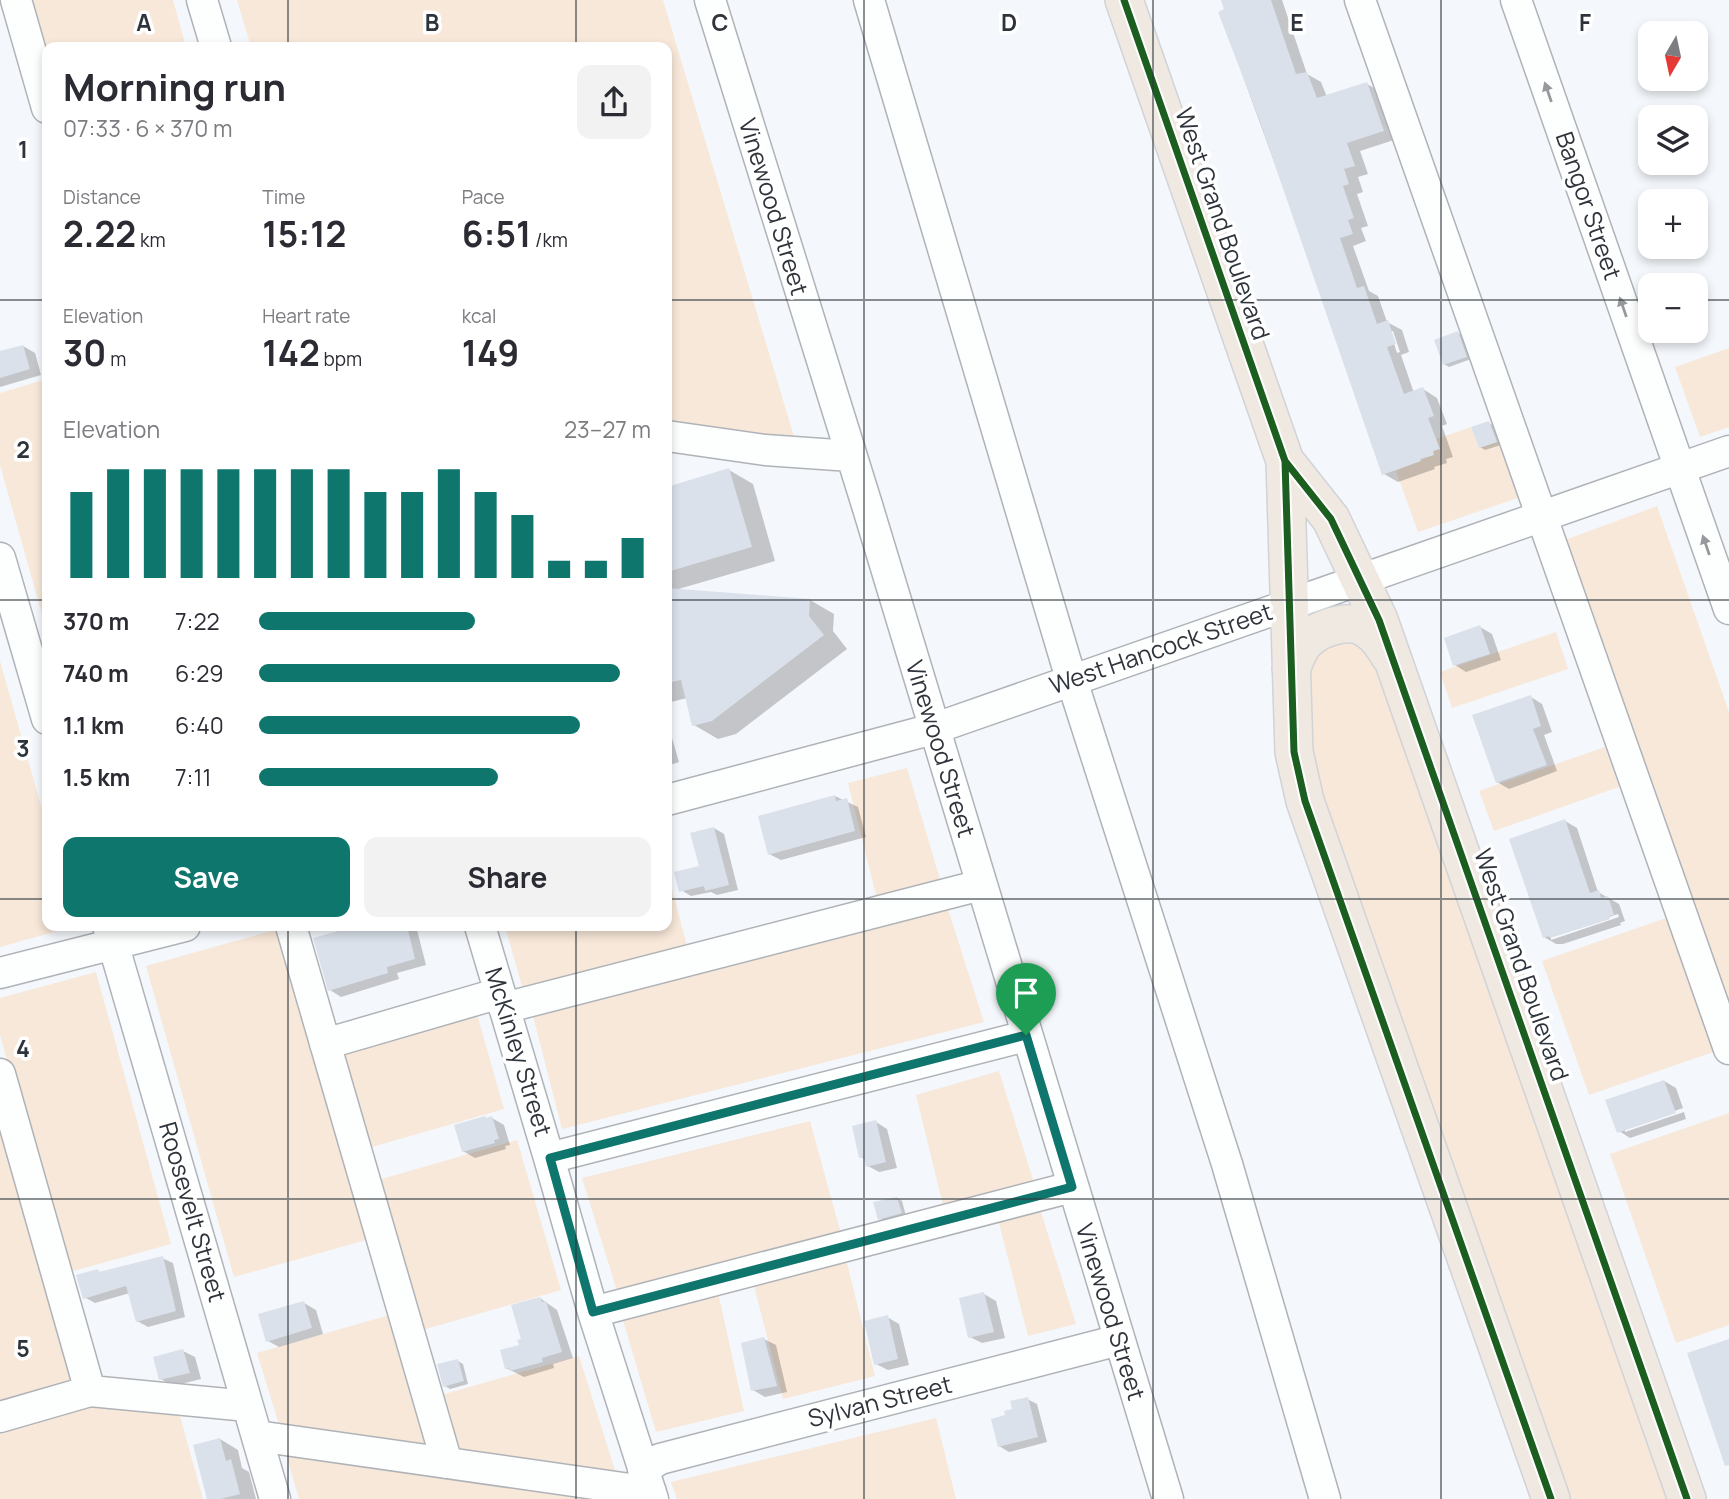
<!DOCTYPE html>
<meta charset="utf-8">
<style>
body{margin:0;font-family:Manrope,sans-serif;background:#f2f2f3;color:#2b2b33;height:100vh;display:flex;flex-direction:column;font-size:26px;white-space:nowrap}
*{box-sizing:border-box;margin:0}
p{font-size:23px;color:#7c7c81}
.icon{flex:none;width:38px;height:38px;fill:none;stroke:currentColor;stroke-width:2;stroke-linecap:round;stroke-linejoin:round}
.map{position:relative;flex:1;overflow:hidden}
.side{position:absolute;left:42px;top:42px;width:630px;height:889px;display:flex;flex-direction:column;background:#fff;border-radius:14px;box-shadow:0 4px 10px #0003}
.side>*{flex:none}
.needle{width:46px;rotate:189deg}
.tools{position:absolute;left:1638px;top:21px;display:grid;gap:14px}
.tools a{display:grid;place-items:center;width:70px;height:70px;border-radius:14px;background:#fff;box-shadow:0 4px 10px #0003;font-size:35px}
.pin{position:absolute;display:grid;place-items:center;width:60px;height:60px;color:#fff;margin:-72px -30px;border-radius:50% 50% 50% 0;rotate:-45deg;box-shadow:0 0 7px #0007}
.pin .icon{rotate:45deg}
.round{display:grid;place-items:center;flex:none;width:74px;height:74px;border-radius:14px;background:#f2f2f3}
.summary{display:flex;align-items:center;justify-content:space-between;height:119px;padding:0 21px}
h1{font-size:38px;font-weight:700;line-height:52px}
.metrics{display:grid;grid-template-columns:repeat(3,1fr);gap:10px;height:119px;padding:7px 21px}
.metrics div{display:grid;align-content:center}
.metrics b{font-size:35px;font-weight:700}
.metrics small{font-size:19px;font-weight:400}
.metrics p{font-size:19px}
.chart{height:196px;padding:14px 21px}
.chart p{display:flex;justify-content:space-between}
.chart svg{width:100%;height:126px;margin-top:7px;stroke:#0f766e;stroke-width:6}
.action{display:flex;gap:14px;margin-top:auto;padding:14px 21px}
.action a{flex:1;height:80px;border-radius:14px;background:#0f766e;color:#fff;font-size:28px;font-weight:700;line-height:80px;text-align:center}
.action a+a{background:#f2f2f3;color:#2b2b33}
ul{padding:0 21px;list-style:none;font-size:23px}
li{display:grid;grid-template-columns:112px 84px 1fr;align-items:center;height:52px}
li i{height:18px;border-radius:9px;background:#0f766e}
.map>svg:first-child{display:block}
.green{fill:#f7e8d9}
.shadow{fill:#0003;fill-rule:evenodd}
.building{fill:#dae1ea}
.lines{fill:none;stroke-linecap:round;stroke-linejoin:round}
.minor-casing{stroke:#afb3b8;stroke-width:33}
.major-casing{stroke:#d1d3d6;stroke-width:40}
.minor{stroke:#fdfefe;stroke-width:30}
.major{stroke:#f0e9e2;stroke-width:37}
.cycleway-casing{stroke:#fff;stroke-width:11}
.cycleway{stroke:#1b5e20;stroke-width:7}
.oneway{fill:#96999c}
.route-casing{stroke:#fff;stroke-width:14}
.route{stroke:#0f766e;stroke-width:9}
.grid{fill:none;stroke:#2e343b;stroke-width:2;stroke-opacity:0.55}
.labels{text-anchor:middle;stroke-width:7;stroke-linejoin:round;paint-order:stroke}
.street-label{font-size:24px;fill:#2e343b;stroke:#fff}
.grid-label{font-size:23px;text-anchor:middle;font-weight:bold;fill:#2e343b;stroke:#fff;stroke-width:7;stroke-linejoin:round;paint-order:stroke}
</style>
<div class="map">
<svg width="1729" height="1499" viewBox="0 0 1729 1499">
<rect width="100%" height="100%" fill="#f4f7fb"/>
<!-- green -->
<path class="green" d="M 30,0 L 173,0 L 186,47 L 47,47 L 47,58 Z
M 237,0 L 663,0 L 795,440 L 667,420 L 667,47 L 251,47 Z
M 1729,348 L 1729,427 L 1700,437 L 1675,367 Z
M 47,379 L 47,632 L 0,465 L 0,393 Z
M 1471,427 L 1479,448 L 1500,441 L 1521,497 L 1418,532 L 1396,471 L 1433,455 L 1433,451 L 1439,449 L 1436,439 Z
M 1657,506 L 1729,712 L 1729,1020 L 1562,541 Z
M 1556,632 L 1568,669 L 1452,708 L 1440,672 Z
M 1348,636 L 1375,646 L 1675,1499 L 1565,1499 L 1327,824 L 1304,732 L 1307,657 Z
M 0,661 L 47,827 L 47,926 L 76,926 L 0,947 Z
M 1605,747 L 1619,787 L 1494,831 L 1479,791 Z
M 907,768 L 942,886 L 878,903 L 848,783 Z
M 667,870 L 687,946 L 523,990 L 505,926 L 667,926 Z
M 947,906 L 984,1022 L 562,1129 L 532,1012 Z
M 1669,917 L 1716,1051 L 1589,1095 L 1542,961 Z
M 278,929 L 366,1240 L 234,1277 L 146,966 Z
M 96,972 L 171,1244 L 66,1273 L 0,1035 L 0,998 Z
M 475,1007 L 504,1109 L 365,1149 L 336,1047 Z
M 999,1071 L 1035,1186 L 944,1209 L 916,1095 Z
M 1729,1113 L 1729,1325 L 1676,1343 L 1610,1154 Z
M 0,1114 L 78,1387 L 0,1409 Z
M 810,1121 L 841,1234 L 618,1294 L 582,1178 Z
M 517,1140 L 561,1290 L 419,1331 L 375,1181 Z
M 1040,1209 L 1076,1324 L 1028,1336 L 998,1219 Z
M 846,1259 L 875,1376 L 783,1399 L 753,1282 Z
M 718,1292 L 744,1411 L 656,1432 L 622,1317 Z
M 393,1314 L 434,1452 L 281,1431 L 257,1353 Z
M 579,1356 L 618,1480 L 457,1457 L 441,1395 Z
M 98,1400 L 178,1409 L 203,1499 L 0,1499 L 0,1428 Z
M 936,1418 L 956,1499 L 677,1499 L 671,1482 Z
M 285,1450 L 617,1499 L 299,1499 Z"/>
<!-- shadow -->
<path class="shadow" d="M 1233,0 L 1282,0 L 1307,74 L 1321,82 L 1327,97 L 1367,84 L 1381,92 L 1397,139 L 1360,151 L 1368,174 L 1358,177 L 1363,192 L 1357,194 L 1368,226 L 1361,228 L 1366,241 L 1353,246 L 1369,291 L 1378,296 L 1387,322 L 1402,330 L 1409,352 L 1401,355 L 1414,393 L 1423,389 L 1437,398 L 1447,424 L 1442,426 L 1453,457 L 1446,459 L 1447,463 L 1434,467 L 1435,469 L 1398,482 L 1384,474 L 1364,410 L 1220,13 L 1226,10 ZM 1390,331 L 1393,331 L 1400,352 L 1397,353 Z
M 1458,333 L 1463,336 L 1471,359 L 1449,367 L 1444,364 Z
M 23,346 L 35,353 L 41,375 L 0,387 L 0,353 Z
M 1489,423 L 1494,426 L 1501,445 L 1485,450 L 1480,447 Z
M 729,470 L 753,484 L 775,561 L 675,590 L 810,600 L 834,614 L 833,631 L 847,649 L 736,734 L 718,739 L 694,725 L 687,698 L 667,703 L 667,489 Z
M 1480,627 L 1492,634 L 1501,660 L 1466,672 L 1455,665 Z
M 1531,697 L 1542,704 L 1552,732 L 1544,735 L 1557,771 L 1509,789 L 1497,782 Z
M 667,721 L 679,762 L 667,766 Z
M 835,796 L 858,807 L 866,837 L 781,860 L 769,854 Z
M 1565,821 L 1577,828 L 1598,892 L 1619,904 L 1625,921 L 1620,923 L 1621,925 L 1563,944 L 1556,944 L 1544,937 ZM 1618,914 L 1619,917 L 1551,940 L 1551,936 Z
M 714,828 L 724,834 L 738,890 L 717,895 L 711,892 L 691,896 L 681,890 L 701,868 Z
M 359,926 L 416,926 L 426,965 L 397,973 L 399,979 L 341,997 L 330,990 Z
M 1664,1081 L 1676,1088 L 1683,1108 L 1625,1128 L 1625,1132 L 1684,1112 L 1686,1119 L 1630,1138 L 1619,1131 Z
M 492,1118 L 504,1125 L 510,1145 L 505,1146 L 506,1149 L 475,1158 L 463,1151 L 488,1119 Z
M 876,1122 L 887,1129 L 897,1168 L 879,1172 L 868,1166 L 866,1160 L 861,1157 Z
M 897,1198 L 902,1201 L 906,1216 L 884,1222 L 879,1218 Z
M 162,1258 L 173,1263 L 185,1317 L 148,1327 L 137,1321 L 130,1293 L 95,1303 L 84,1297 L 98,1271 L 102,1273 Z
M 984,1294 L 996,1301 L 1005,1338 L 982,1343 L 970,1337 Z
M 540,1298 L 557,1310 L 573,1358 L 553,1364 L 554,1368 L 524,1377 L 506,1368 L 521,1346 Z
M 304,1303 L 316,1310 L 323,1334 L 279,1347 L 268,1341 Z
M 887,1317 L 899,1324 L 909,1365 L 888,1370 L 876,1364 Z
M 764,1339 L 776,1345 L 787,1392 L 765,1397 L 753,1390 Z
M 183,1351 L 195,1357 L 201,1379 L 173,1386 L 161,1379 Z
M 458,1361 L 463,1364 L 468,1384 L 450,1389 L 445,1386 Z
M 1027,1399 L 1037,1404 L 1047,1442 L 1009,1452 L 999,1446 L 1007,1416 Z
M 220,1439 L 238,1450 L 242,1468 L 249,1472 L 256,1499 L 209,1499 Z"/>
<!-- building -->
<path class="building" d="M 1221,0 L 1271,0 L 1296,74 L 1307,72 L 1317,98 L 1367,82 L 1384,131 L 1347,143 L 1355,166 L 1344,169 L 1349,184 L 1343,186 L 1354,218 L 1348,220 L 1353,234 L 1340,238 L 1357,288 L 1364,286 L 1377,324 L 1388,320 L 1396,344 L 1387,347 L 1404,394 L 1423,387 L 1434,416 L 1428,418 L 1440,449 L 1433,451 L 1434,455 L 1420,459 L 1421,461 L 1382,475 L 1258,116 L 1218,12 L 1224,9 Z
M 1458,331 L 1467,357 L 1443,365 L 1434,340 Z
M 23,345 L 30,369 L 0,378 L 0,351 Z
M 1489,421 L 1497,442 L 1479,448 L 1471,427 Z
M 729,468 L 752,547 L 667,572 L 667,487 Z
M 667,588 L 810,599 L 809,616 L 824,635 L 712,721 L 692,726 L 681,680 L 667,683 Z
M 1480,625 L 1490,654 L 1453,666 L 1444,638 Z
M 1531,695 L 1541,726 L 1533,729 L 1547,765 L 1496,783 L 1472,715 Z
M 835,795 L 836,801 L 847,798 L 855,831 L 768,855 L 758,816 Z
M 1565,819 L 1590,893 L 1599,890 L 1601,898 L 1608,896 L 1614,915 L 1609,916 L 1610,919 L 1550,938 L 1549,936 L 1543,938 L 1509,839 Z
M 714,827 L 729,885 L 705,891 L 704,886 L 679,892 L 674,872 L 699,866 L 690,833 Z
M 356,926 L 407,926 L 415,959 L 387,967 L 388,973 L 328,991 L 313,938 Z
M 1664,1080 L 1676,1113 L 1617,1133 L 1605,1100 Z
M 485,1116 L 486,1118 L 492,1116 L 499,1139 L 494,1140 L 495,1143 L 462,1152 L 454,1125 Z
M 876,1120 L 886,1162 L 866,1167 L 864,1157 L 859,1158 L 852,1126 Z
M 897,1197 L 902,1213 L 878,1220 L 873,1202 Z
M 163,1256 L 176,1311 L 136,1322 L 126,1286 L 83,1299 L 76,1275 L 98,1269 L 99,1272 Z
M 984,1292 L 994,1332 L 968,1338 L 959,1298 Z
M 540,1297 L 542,1302 L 546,1301 L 562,1352 L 542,1358 L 543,1362 L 510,1371 L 509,1368 L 505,1369 L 500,1350 L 519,1345 L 517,1340 L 521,1339 L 511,1305 Z
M 304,1301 L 312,1328 L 266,1342 L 258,1314 Z
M 888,1315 L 898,1359 L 874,1365 L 864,1321 Z
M 764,1337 L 777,1386 L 751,1391 L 741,1343 Z
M 1729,1339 L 1729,1465 L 1725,1466 L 1687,1353 Z
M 183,1349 L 190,1373 L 159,1380 L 153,1357 Z
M 458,1359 L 464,1381 L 443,1387 L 437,1364 Z
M 1028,1397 L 1038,1437 L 998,1447 L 991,1419 L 1005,1415 L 1004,1411 L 1012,1409 L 1010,1401 Z
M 220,1438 L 226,1461 L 231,1459 L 240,1494 L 221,1499 L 207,1499 L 193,1445 Z"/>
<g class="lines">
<!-- minor casing -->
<g class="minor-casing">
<path id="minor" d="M 16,0 L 47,108
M 202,0 L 216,47
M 710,0 L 867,505 L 1168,1499
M 869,0 L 1066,662 L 1227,1164 L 1325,1499
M 1360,0 L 1729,1049
M 1516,0 L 1729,609
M 667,436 L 765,450 L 851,456
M 0,558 L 47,719
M 667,800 L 933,729 L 1729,451
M 108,926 L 275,1499
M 291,926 L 447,1463
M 480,926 L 549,1158 L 593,1312 L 653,1499
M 0,973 L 185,926
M 504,1008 L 981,885
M 325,1044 L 500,993
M 0,1074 L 90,1391
M 549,1158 L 1026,1036
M 593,1312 L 1072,1187
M 0,1417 L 90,1391 L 248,1406
M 257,1436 L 651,1492
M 643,1470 L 660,1459 L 1119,1340"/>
</g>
<!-- major casing -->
<g class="major-casing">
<path id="major" d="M 1124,0 L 1285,461 L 1294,752 L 1305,801 L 1551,1499
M 1285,461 L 1331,519 L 1379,620 L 1687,1499
M 1291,669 C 1295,660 1299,647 1307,640 C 1321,627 1351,617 1368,630 C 1377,636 1384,646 1389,655"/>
</g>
<!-- minor -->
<use href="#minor" class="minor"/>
<!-- major -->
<use href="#major" class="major"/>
<!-- cycleway casing -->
<g class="cycleway-casing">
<path id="cycleway" d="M 1124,0 L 1285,461 L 1294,752 L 1305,801 L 1551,1499
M 1285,461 L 1331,519 L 1379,620 L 1687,1499"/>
</g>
<!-- cycleway -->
<use href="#cycleway" class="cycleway"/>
</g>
<!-- one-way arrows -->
<defs><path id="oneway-solid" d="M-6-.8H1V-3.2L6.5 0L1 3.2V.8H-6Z" transform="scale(1.75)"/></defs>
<g class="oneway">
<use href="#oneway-solid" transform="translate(1548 92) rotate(-109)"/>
<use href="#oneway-solid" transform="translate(1623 307) rotate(-109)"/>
<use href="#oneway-solid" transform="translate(1706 545) rotate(-109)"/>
</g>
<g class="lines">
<!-- route casing -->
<g class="route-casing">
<path id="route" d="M 1026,1035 L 1072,1187 L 593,1312 L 550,1158 Z"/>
</g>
<!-- route -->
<use href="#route" class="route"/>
</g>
<!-- grid -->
<path class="grid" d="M 288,0 L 288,47M 576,0 L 576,47M 864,0 L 864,1499M 1153,0 L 1153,1499M 1441,0 L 1441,1499M 0,300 L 47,300M 667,300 L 1650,300M 1696,300 L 1729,300M 0,600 L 47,600M 667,600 L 1729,600M 0,899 L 47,899M 667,899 L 1729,899M 288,926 L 288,1499M 576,926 L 576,1499M 0,1199 L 1729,1199"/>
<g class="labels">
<!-- street labels -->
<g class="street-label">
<text transform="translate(1588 206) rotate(71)" y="8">Bangor Street</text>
<text transform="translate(773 207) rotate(73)" y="8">Vinewood Street</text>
<text transform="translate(1222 224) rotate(71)" y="8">West Grand Boulevard</text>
<text transform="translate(1161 649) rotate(-19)" y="8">West Hancock Street</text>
<text transform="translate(940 749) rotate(73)" y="8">Vinewood Street</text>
<text transform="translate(1521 965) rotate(71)" y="8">West Grand Boulevard</text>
<text transform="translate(518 1052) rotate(73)" y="8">McKinley Street</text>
<text transform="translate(192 1212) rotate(74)" y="8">Roosevelt Street</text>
<text transform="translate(1110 1312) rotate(73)" y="8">Vinewood Street</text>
<text transform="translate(880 1402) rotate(-14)" y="8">Sylvan Street</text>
</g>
</g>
<g class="grid-label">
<text x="144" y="31">A</text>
<text x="432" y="31">B</text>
<text x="720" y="31">C</text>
<text x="1009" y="31">D</text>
<text x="1297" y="31">E</text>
<text x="1585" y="31">F</text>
<text x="23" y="158">1</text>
<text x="23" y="458">2</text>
<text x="23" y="757">3</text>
<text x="23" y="1057">4</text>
<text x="23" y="1357">5</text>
</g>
</svg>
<div class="tools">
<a><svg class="needle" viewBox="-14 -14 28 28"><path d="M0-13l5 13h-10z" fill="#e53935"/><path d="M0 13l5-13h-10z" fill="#7c7c81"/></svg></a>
<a><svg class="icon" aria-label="layers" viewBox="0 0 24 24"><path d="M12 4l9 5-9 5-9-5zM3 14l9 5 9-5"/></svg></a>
<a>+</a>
<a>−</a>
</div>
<div class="pin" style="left:1026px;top:1035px;background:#1e9e55"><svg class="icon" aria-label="arrive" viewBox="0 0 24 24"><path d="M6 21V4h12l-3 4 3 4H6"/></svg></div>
<section class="side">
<div class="summary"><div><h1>Morning run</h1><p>07:33 · 6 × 370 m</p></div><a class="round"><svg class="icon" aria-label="share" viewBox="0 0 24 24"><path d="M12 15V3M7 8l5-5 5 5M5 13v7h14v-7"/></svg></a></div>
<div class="metrics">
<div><p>Distance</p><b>2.22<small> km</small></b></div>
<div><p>Time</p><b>15:12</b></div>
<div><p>Pace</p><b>6:51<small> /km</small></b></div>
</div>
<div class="metrics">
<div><p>Elevation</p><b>30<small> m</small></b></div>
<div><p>Heart rate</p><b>142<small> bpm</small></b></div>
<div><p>kcal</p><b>149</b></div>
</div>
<div class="chart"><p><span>Elevation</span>23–27 m</p>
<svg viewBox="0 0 160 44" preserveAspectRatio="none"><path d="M5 44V14M15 44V6M25 44V6M35 44V6M45 44V6M55 44V6M65 44V6M75 44V6M85 44V14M95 44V14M105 44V6M115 44V14M125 44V22M135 44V38M145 44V38M155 44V30"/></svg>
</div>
<ul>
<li><b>370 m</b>7:22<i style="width:55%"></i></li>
<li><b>740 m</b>6:29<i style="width:92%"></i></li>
<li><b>1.1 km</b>6:40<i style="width:82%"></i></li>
<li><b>1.5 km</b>7:11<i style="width:61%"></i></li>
</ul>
<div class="action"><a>Save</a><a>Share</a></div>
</section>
</div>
